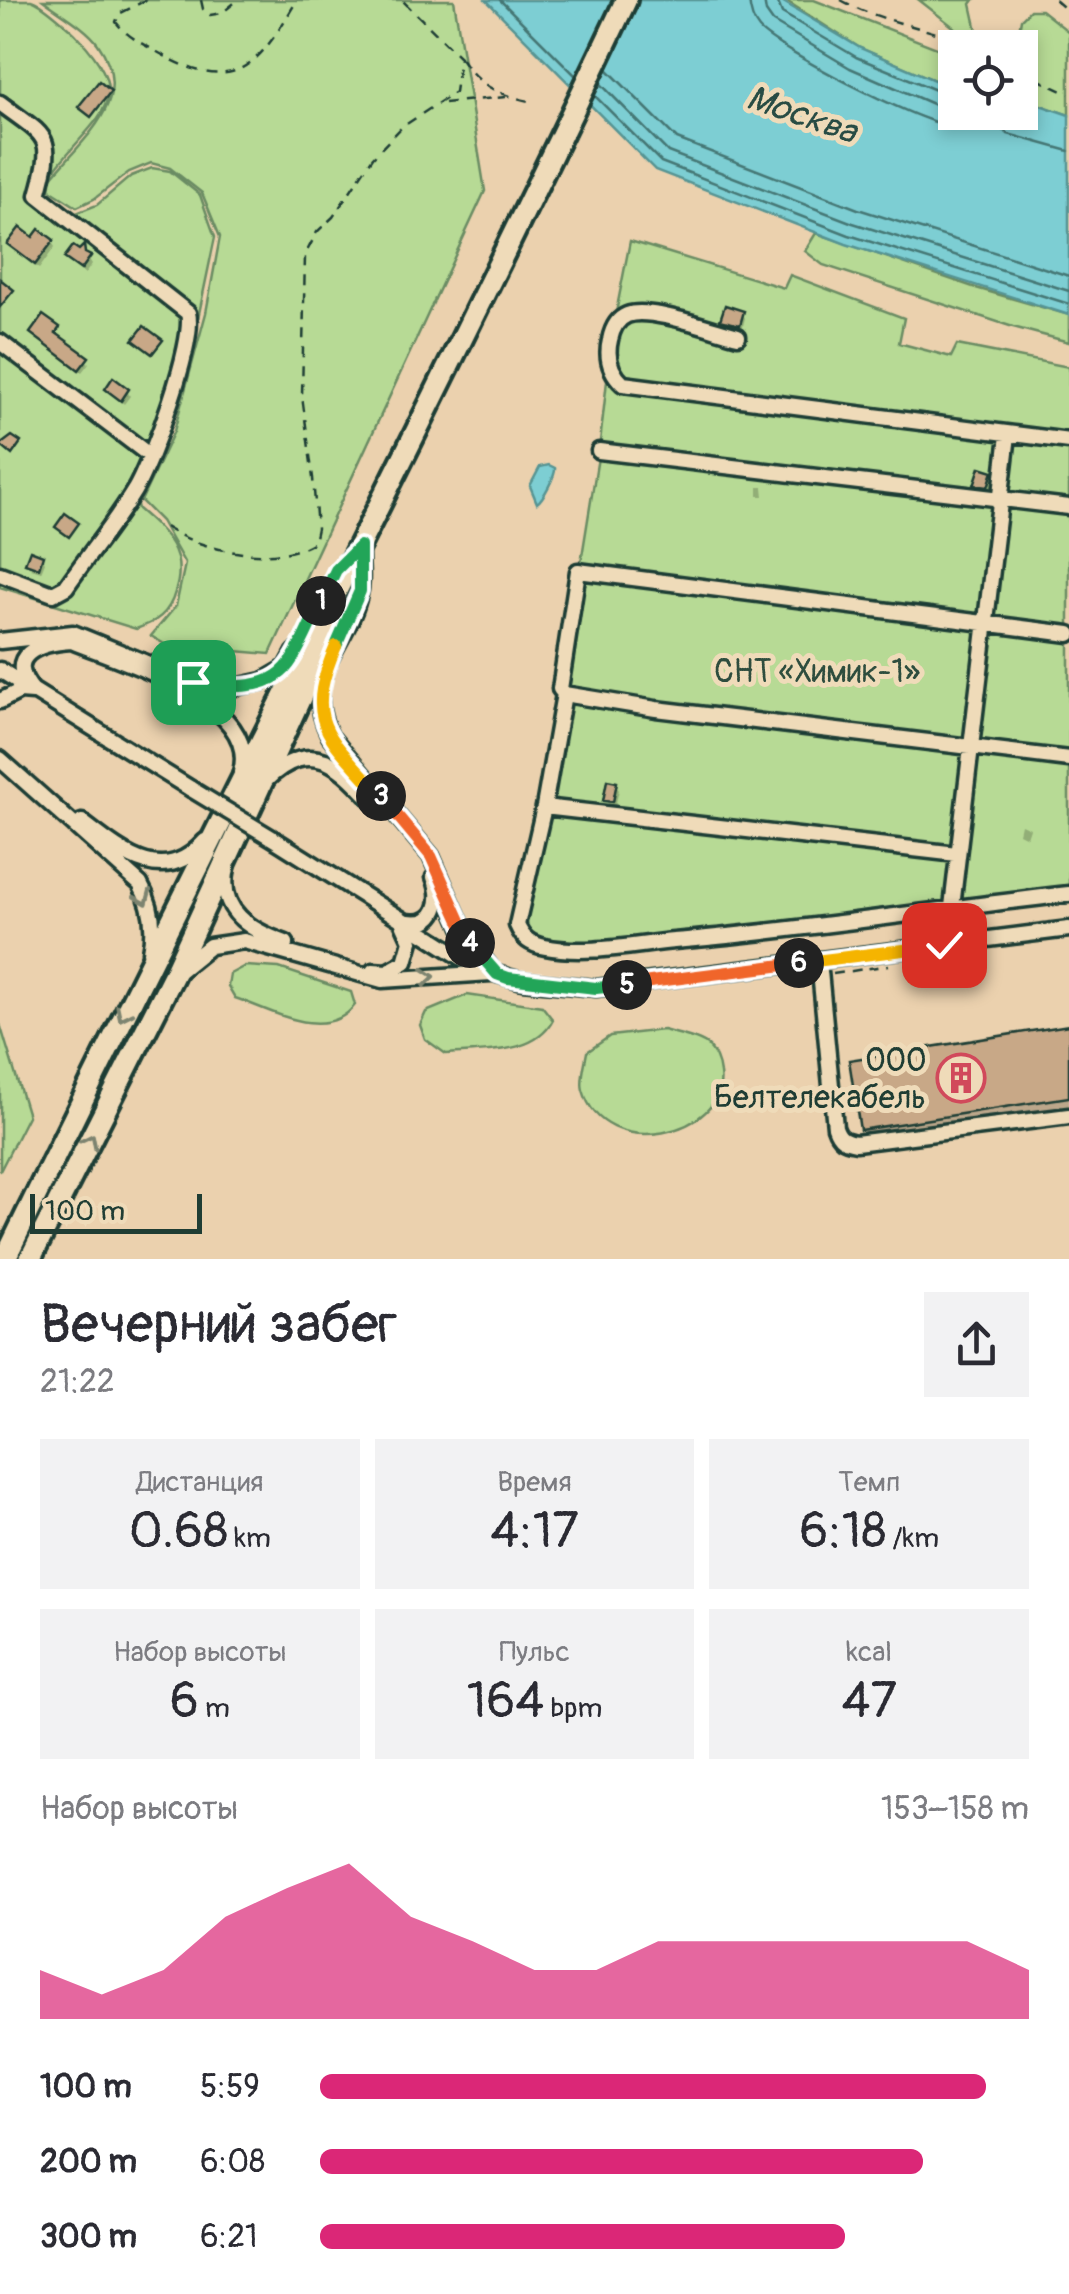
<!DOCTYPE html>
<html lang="ru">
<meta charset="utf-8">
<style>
body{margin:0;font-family:Pangolin,sans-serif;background:#f2f2f3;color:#2b2b33;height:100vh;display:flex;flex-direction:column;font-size:38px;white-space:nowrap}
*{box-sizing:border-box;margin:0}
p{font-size:32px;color:#7c7c81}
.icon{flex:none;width:55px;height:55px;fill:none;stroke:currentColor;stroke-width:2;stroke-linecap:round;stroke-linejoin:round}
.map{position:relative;height:1259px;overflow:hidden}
.details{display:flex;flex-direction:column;background:#fff;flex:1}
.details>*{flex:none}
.buttons{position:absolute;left:938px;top:30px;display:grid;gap:20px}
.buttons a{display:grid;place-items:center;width:100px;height:100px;border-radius:0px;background:#fff;box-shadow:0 5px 15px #0003;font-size:50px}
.scale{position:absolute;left:30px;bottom:25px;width:172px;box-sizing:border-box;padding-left:10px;border:5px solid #1f3d34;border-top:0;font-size:28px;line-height:35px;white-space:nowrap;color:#1f3d34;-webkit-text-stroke:8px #efdbb9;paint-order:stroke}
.pin{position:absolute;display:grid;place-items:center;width:85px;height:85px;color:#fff;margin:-42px;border-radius:20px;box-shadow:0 5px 15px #0006}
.km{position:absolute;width:50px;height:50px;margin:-25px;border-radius:50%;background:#222;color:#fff;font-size:28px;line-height:50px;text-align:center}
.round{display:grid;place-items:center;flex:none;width:105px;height:105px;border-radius:0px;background:#f2f2f3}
.summary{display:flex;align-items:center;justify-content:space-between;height:170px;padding:0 40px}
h1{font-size:55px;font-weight:600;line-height:75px}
.stats{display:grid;grid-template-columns:repeat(3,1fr);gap:15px;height:170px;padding:10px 40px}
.stats div{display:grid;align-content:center;border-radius:0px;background:#f2f2f3;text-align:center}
.stats b{font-size:50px;font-weight:600}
.stats small{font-size:28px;font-weight:400}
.stats p{font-size:28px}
.chart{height:280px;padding:20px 40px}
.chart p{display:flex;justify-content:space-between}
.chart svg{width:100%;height:180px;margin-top:10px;fill:#db2777;opacity:.7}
ul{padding:0 40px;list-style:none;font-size:32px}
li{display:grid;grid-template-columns:160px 120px 1fr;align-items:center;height:75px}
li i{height:25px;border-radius:12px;background:#db2777}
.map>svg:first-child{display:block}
.green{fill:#b7da95;stroke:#6b8c64;stroke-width:2.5}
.water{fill:#7dced3;stroke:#579493;stroke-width:2.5}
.shadow{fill:#0003}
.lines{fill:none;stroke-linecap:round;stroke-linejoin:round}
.shore{stroke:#457774;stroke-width:2.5}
.building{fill:#c8a887;stroke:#1f3d34;stroke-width:2.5}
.minor-casing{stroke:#1f3d34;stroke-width:21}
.highway-casing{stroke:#1f3d34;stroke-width:28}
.path{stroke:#1f3d34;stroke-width:2.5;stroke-dasharray:10 8;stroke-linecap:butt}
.minor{stroke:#efdbb9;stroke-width:14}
.highway{stroke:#efdbb9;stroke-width:20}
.minor-bridge-casing{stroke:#1f3d34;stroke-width:21;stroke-linecap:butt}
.minor-bridge{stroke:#efdbb9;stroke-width:14}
.oneway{stroke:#7d8470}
.split-1-casing{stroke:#fff;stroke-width:20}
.split-2-casing{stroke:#fff;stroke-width:20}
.split-3-casing{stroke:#fff;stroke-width:20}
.split-4-casing{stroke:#fff;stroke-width:20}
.split-5-casing{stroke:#fff;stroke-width:20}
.split-6-casing{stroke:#fff;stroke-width:20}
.split-7-casing{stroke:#fff;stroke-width:20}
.split-1{stroke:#22a559;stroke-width:12}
.split-2{stroke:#22a559;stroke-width:12}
.split-3{stroke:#f5b400;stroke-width:12}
.split-4{stroke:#f0652b;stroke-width:12}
.split-5{stroke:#22a559;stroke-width:12}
.split-6{stroke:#f0652b;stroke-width:12}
.split-7{stroke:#f5b400;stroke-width:12}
.labels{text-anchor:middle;stroke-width:10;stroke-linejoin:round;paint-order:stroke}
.park-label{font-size:32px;fill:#2e4d3e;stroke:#efdbb9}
.poi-label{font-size:32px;fill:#1f3d34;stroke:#efdbb9;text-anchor:end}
.water-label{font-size:35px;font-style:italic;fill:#284c44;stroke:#efdbb9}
</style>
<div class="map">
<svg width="1069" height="1259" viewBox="0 0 1069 1259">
<rect width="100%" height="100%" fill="#ebd1ae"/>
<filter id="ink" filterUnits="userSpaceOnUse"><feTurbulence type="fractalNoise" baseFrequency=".01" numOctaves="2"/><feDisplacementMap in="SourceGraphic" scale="20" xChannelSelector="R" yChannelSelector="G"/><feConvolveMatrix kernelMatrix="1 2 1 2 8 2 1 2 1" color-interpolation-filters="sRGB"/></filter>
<g filter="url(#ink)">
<!-- green -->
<path class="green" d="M 0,0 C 9,0 22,0 31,0 C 42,3 71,29 79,38 C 135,99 100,113 58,165 C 51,174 45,181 47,192 L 74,214 L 97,205 L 131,176 L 152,168 L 170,171 L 200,195 L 215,237 L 187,371 L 136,501 L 138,509 C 166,533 188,553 175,592 C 169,614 156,622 136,629 L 0,587 Z
M 43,0 L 454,0 L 485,191 L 270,654 L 166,645 L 151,636 L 176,606 L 185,564 L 161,521 L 141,501 L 174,431 L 206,313 L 220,237 L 202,193 L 170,168 L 151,163 L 129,172 L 94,199 L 77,207 L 50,190 L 52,177 C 85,136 137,99 98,44 C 86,27 60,13 43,0 Z
M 785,0 L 814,0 L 955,55 L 955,89 L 860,48 Z
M 919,0 L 974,0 L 971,4 L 977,31 L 968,34 L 956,29 Z
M 1030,10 L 1041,10 L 1069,32 L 1069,115 L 1020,98 L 1020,48 L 1004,48 L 1018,37 L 1021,19 Z
M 816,233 L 976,288 L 1069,315 L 1069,342 L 1013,327 L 823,265 L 805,251 Z
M 630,241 L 784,288 L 790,275 L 904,318 L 899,343 L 951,357 L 957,345 L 1069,367 L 1069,894 L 584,949 L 521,935 L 599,451 L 613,328 Z
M 245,966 L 279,968 L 351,992 L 355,1005 C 326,1043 271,1010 235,998 L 228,986 L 230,974 Z
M 467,995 L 542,1006 L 553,1020 C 535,1056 482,1050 446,1054 L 425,1039 L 420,1025 L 426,1012 Z
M 0,1024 L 28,1116 L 0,1171 Z
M 663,1030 C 676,1034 697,1037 707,1045 C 715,1052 719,1064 720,1073 C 729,1135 604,1164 583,1090 C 580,1080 585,1064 587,1052 L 610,1036 Z"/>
<!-- water -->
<path class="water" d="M 486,0 L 780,0 L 860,48 L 955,89 L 955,112 L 1020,112 L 1020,98 L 1069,115 L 1069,315 L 846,244 L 655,170 Z
M 549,465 L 555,468 C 556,475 543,499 537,503 L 530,486 L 540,467 Z"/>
<!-- shadow -->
<path class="shadow" d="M 34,241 L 52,242 L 55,247 L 39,269 L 10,244 Z
M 83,249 L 92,264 L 85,274 L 67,259 Z
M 742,313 L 745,318 L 742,330 L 726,325 L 723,319 Z
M 58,329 L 58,337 L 89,363 L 82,372 L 33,334 Z
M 108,389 L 127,391 L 130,396 L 124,404 Z
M 991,473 L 994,478 L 990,491 L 980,490 L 977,485 Z
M 758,487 L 763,487 L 764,496 L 758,496 Z
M 42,557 L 45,562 L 41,572 L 31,569 L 28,563 Z
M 616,785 L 619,790 L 615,807 L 609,806 L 606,800 Z
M 1021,824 L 1030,828 L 1027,837 L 1019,833 Z
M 1069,1027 L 1069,1106 L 868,1138 L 863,1129 Z"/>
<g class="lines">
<!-- shore -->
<path class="shore" d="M 500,0 L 576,76
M 749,0 C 750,11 752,21 759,29 C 779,51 918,122 948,125 C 962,127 973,119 984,113 L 1008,134 L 1069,151
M 764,0 L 766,12 L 773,22 L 850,68 L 944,109 L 955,110
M 777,0 L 782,13 L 856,57 L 955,98
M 607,69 L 677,139 L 858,209 L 1069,276
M 600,83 L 668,152 L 853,223 L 1069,291
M 594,95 L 661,162 L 849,235 L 1069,304"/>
</g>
<!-- building -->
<path class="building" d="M 99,81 L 111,91 L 91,117 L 78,107 Z
M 20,227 L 33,237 L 39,229 L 54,240 L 35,265 L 7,244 Z
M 84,245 L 85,253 L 91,256 L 81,270 L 64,258 L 73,246 L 79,250 Z
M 0,279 L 14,290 L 0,307 Z
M 725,305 L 744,311 L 740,325 L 720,320 Z
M 43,315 L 60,327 L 56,333 L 89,357 L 79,370 L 30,333 Z
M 144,326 L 163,340 L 152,354 L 133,340 Z
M 113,377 L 129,389 L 121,401 L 105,389 Z
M 12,436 L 21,442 L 12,455 L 0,445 Z
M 980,467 L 993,471 L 988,487 L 974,485 Z
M 65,513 L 79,523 L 69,537 L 55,527 Z
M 30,550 L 43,555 L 39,568 L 25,563 Z
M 607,780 L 617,782 L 613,802 L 603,801 Z
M 1069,1025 L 1069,1097 L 860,1130 L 849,1060 Z"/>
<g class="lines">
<!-- minor casing -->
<g class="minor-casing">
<path id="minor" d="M 0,103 C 48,139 55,134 38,195 L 188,313 C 196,341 151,463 134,491 C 114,524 88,555 66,587 L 53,594 L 0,574
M 738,336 C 714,330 649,306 627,315 C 617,319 612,330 610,340 C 606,357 610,372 623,384 L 1069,441
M 0,342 L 149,455
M 599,451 L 1069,507
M 360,551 C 360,563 362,578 360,590 C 350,646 298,672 330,736 L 431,856 L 465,934 L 489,966
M 1069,634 L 578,571 L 560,689 L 564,694 L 656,709 L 1069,759
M 0,641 L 73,633 L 193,682 L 231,688 L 263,681 L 287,667 L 295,652
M 0,670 L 191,789
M 34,692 C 2,655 39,643 72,641 C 121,662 261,701 241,772
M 564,694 L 544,807 L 517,925 C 523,939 530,944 545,947 C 586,955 633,945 674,941 C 806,930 937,909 1069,894
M 0,701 L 20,691 L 33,692
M 0,759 L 140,884 C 152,905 155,928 150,952
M 265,781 C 313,734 342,767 377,806
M 544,807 L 957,854
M 82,822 C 121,852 163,889 205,841
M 277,841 L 466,960 L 497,974 L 522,981 L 596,988 L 1069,929
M 227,868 C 217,911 251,931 286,943
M 952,907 L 1008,435
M 408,922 C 438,927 443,899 434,877
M 819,961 L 835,1127 C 839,1139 844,1141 856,1143 L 1069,1116
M 179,971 L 210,946 L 244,941 L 382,980 L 491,973
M 373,971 L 387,972 L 405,962 L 411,941 L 402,921"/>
</g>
<!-- highway casing -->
<g class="highway-casing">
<path id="highway" d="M 5,1259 C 209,837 426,423 626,0
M 30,1259 L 173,976 L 315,666 L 328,628"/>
</g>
<!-- path -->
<path class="path" d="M 146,0 L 119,14 L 116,22 C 128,38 145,45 161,54 C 236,97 259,65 297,0
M 201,0 L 203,9 L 210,15 L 222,13 L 238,0
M 841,0 C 883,24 931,26 974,48
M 1055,0 L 1069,12
M 461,58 C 479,86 497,94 529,101
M 1020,71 L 1069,94
M 444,103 L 506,97
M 165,527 C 200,550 276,567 314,542 L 317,528 L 313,478 L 302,396 L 305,255 L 317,232 L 333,217 L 373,157 L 402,127 L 455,92 L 460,57 L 402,0
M 833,974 L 889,965"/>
<!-- minor -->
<use href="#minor" class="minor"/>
<!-- highway -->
<use href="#highway" class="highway"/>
<!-- minor-bridge casing -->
<g class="minor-bridge-casing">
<path id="minor-bridge" d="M 191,789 L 277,841"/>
</g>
<!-- minor-bridge -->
<use href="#minor-bridge" class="minor-bridge"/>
</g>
<!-- one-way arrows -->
<defs><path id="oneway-chevron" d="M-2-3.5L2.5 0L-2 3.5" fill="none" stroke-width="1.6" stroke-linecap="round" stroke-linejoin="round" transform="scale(2.5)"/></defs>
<g class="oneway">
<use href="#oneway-chevron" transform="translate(144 898) rotate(67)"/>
<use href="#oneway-chevron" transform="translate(428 977) rotate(-6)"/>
<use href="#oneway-chevron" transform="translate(123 1014) rotate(116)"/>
<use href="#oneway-chevron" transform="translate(90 1141) rotate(-63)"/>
</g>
</g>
<g class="lines" filter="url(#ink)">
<!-- split-1 casing -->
<g class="split-1-casing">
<path id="split-1" d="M 193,682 C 223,687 268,693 289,664 C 302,646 311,621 321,601"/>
</g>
<!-- split-2 casing -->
<g class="split-2-casing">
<path id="split-2" d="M 321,601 L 336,570 L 360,546 L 360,591 L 336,646"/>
</g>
<!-- split-3 casing -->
<g class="split-3-casing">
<path id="split-3" d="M 336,646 C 301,726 331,737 381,796"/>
</g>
<!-- split-4 casing -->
<g class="split-4-casing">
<path id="split-4" d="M 381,796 L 431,856 L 470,943"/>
</g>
<!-- split-5 casing -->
<g class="split-5-casing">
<path id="split-5" d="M 470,943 L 497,974 L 508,978 L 596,988 L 627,985"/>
</g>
<!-- split-6 casing -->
<g class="split-6-casing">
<path id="split-6" d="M 627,985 L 799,963"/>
</g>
<!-- split-7 casing -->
<g class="split-7-casing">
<path id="split-7" d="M 799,963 L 944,945"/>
</g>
<!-- split-1 -->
<use href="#split-1" class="split-1"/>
<!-- split-2 -->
<use href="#split-2" class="split-2"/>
<!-- split-3 -->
<use href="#split-3" class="split-3"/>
<!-- split-4 -->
<use href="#split-4" class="split-4"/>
<!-- split-5 -->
<use href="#split-5" class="split-5"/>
<!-- split-6 -->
<use href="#split-6" class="split-6"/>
<!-- split-7 -->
<use href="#split-7" class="split-7"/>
</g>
<!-- icons -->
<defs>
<g id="building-ring" transform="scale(2.5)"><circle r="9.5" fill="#efdbb9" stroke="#d1495b" stroke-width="1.5"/><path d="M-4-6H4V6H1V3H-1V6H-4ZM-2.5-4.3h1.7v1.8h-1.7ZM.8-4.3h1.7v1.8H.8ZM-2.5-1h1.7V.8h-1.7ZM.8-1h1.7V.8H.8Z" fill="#d1495b"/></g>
</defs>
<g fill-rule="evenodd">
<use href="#building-ring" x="961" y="1078"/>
</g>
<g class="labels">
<!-- park labels -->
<g class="park-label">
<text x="817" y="682">СНТ «Химик-1»</text>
</g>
<!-- poi labels -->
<g class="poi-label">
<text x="926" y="1071">ООО<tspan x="926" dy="37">Белтелекабель</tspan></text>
</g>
<!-- water labels -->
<g class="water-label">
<text transform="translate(802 114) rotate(19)" y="12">Москва</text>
</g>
</g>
</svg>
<div class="buttons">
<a><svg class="icon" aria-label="locate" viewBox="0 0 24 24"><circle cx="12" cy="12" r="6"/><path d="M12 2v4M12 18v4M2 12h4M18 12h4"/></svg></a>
</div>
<div class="scale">100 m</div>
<div class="pin" style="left:193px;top:682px;background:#1e9e55"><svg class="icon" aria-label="arrive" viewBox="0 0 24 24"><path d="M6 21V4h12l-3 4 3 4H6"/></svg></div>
<div class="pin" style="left:944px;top:945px;background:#d93025"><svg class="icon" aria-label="check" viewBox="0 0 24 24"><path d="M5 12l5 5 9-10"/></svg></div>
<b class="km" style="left:321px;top:601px">1</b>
<b class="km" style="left:381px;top:796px">3</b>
<b class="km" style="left:470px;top:943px">4</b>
<b class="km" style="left:627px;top:985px">5</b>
<b class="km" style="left:799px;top:963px">6</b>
</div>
<section class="details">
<div class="summary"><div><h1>Вечерний забег</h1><p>21:22</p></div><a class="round"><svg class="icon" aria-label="share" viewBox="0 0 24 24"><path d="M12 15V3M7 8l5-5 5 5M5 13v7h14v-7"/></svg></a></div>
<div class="stats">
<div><p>Дистанция</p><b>0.68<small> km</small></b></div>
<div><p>Время</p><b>4:17</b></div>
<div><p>Темп</p><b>6:18<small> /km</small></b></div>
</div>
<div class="stats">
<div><p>Набор высоты</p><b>6<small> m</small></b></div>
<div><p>Пульс</p><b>164<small> bpm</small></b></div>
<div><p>kcal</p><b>47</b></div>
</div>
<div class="chart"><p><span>Набор высоты</span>153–158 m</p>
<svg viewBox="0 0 160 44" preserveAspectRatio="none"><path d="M0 44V32L10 38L20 32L30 19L40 12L50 6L60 19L70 25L80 32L90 32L100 25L110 25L120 25L130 25L140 25L150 25L160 32V44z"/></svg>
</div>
<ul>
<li><b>100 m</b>5:59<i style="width:94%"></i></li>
<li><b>200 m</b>6:08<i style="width:85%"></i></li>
<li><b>300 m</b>6:21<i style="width:74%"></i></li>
</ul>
</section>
